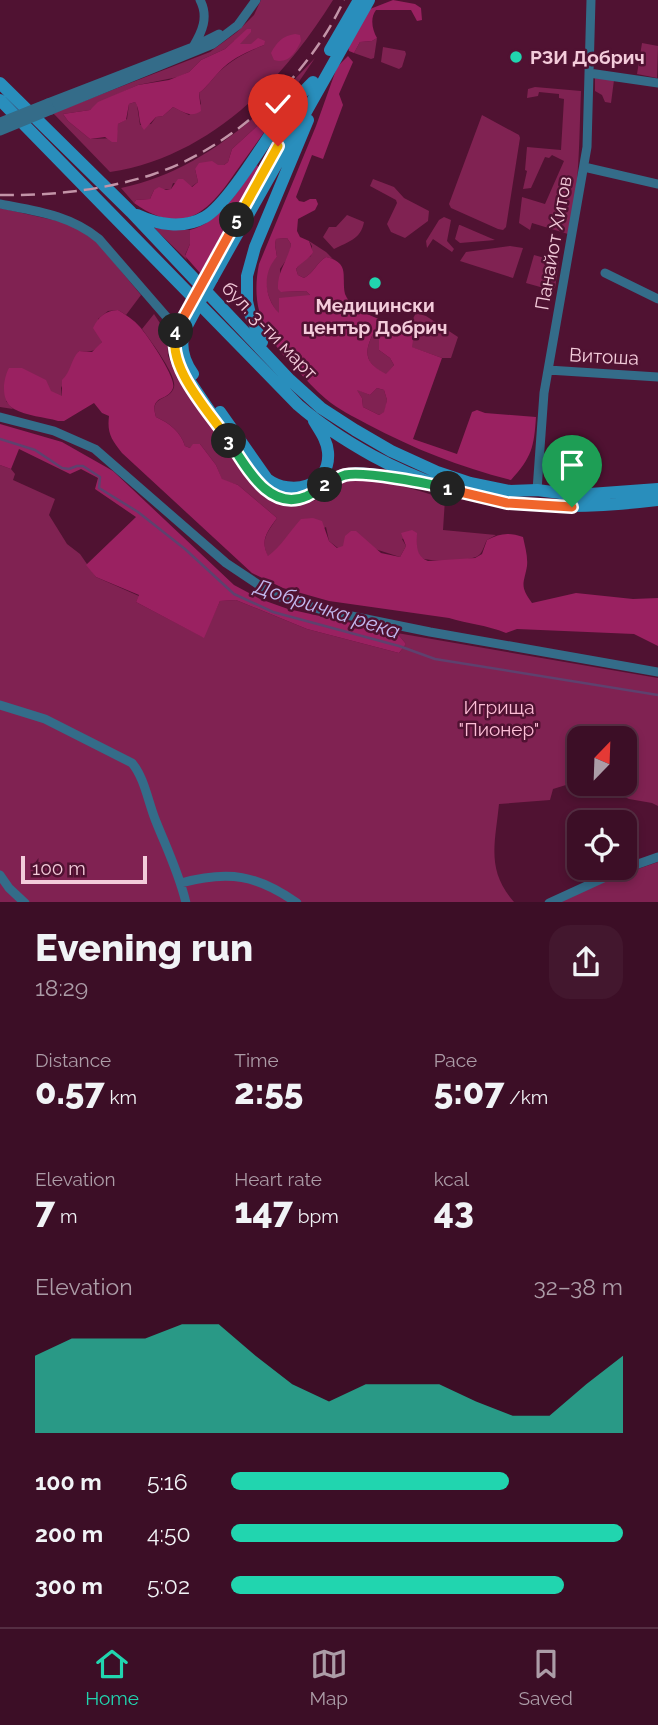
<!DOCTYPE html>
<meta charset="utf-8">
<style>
body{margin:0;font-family:Raleway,sans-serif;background:#43172e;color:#f1f3f6;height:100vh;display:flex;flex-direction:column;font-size:26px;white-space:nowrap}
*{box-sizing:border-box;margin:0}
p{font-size:23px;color:#ac9ca7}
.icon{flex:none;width:38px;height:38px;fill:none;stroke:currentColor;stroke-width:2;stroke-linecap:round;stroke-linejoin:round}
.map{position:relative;height:902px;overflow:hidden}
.sheet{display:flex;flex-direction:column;background:#3c0e26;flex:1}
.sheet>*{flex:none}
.needle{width:46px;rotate:23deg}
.buttons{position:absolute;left:567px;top:726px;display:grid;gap:14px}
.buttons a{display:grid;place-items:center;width:70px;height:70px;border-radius:14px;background:#3c0e26;box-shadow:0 4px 10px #0003,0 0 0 2px #552e43;font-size:35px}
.scale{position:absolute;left:21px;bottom:18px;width:126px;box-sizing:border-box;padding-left:7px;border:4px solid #f4ccdb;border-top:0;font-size:19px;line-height:24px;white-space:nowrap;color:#f4ccdb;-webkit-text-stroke:5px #501232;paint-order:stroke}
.pin{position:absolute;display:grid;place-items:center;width:60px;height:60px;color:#fff;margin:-72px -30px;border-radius:50% 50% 50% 0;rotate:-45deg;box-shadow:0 0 7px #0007}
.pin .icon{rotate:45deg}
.km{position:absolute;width:35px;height:35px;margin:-18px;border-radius:50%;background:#222;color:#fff;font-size:19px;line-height:35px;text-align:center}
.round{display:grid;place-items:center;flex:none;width:74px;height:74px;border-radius:21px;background:#43172e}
.overview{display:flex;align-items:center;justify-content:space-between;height:119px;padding:0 35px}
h1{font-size:38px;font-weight:800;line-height:52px}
.stats{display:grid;grid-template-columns:repeat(3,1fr);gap:10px;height:119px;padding:7px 35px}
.stats div{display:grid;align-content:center}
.stats b{font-size:35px;font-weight:800}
.stats small{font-size:19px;font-weight:400}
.stats p{font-size:19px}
.chart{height:196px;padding:14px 35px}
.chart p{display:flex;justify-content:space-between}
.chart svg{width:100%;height:126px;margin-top:7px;fill:#21d5af;opacity:.7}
ul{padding:0 35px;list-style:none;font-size:23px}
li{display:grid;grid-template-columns:112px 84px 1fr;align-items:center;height:52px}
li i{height:18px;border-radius:9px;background:#21d5af}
.dock{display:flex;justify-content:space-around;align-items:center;height:98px;border-top:2px solid #552e43;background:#3c0e26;font-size:19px;color:#ac9ca7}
.dock a{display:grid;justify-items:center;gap:4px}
.dock .on{color:#21d5af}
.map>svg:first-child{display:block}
.green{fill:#802252;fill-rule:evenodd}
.forest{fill:#9a2161;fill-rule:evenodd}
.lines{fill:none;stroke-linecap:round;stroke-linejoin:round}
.stream{stroke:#5e416e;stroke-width:2.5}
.minor{stroke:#346c89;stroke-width:9}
.secondary{stroke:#298ebc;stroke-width:12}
.rail{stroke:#c394a8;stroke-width:2.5;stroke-dasharray:14 7;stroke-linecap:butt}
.minor-bridge{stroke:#346c89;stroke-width:9}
.secondary-bridge{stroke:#298ebc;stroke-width:12}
.split-1-casing{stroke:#fff;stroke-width:14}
.split-2-casing{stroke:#fff;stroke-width:14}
.split-3-casing{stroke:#fff;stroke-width:14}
.split-4-casing{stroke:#fff;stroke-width:14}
.split-5-casing{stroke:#fff;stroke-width:14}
.split-6-casing{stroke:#fff;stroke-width:14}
.split-1{stroke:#f0652b;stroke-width:9}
.split-2{stroke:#22a559;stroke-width:9}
.split-3{stroke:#22a559;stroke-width:9}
.split-4{stroke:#f5b400;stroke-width:9}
.split-5{stroke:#f0652b;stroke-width:9}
.split-6{stroke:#f5b400;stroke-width:9}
.poi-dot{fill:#21d5af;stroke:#501232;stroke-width:2.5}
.labels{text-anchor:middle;stroke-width:5;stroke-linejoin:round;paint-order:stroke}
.poi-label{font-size:19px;font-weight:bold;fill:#f4ccdb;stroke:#501232;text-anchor:start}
.street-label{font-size:19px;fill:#f4ccdb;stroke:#501232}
.park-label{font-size:19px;fill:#fdbed7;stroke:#501232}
.water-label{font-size:21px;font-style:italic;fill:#c2b7ee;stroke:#501232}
</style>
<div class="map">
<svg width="658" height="903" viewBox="0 0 658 903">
<rect width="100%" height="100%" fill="#501232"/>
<!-- green -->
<path class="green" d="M 261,0 L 333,0 C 282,82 209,157 110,172 L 53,113 L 210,52 L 237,32 L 254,15 ZM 234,41 L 239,44 L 264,45 C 247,52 232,59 219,72 C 212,79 207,87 199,93 L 201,104 L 189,115 L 173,107 L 163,116 L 156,117 L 151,124 L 140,125 L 137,105 L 135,102 L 129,104 L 127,119 L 118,124 L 116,138 L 90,139 L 68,121 L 63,114 L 90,110 L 105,100 L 138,85 L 178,77 L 189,72 L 201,60 L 225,49 Z
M 377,38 L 374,58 L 371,59 L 354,53 L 360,42 L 372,41 Z
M 642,43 L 658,46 L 657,78 L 637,74 Z
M 383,47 L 405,51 L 406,54 L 402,67 L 399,69 L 381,62 Z
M 315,58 L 273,120 L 268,116 L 232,149 L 228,162 L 224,165 L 195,169 L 198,182 L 191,187 L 173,183 L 171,189 L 154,190 L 150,199 L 136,200 L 134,203 L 121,188 C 200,172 262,115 315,58 Z
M 595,78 L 614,80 L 611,103 L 605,102 L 602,95 L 595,91 Z
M 535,87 L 581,91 C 579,135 580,192 568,234 L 532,223 L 530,230 L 519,223 L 522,197 L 545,204 L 564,161 L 552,155 L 549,158 L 545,157 L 531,188 L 523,189 L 527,171 L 525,170 L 527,147 L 561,150 L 564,99 L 559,98 L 559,94 L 539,92 L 538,96 L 527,98 L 528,89 Z
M 482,115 L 519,135 L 520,138 L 506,227 L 503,230 L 498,229 L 451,208 L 449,204 Z
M 373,179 L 394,187 L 404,198 L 429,211 L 428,221 L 405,238 L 391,232 L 387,224 L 397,203 L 396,200 L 370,186 Z
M 0,208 L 71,224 L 97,242 L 141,295 L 126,315 L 118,310 L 108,311 L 98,319 L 102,342 C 96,352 91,352 79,351 L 61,388 L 62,397 L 51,392 L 6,401 L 13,409 L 0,407 Z
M 347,215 L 364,222 C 361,239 348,242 334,249 L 323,237 L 329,227 L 336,227 Z
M 444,217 L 451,220 L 447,241 L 454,249 L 452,252 L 433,239 L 427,248 L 426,241 L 439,220 Z
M 459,225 L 460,225 L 495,240 L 460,243 L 455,239 Z
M 154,228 L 190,230 L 190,244 L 185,255 L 187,260 Z
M 287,238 L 291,244 L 289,256 L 280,269 L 281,292 L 306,291 L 311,296 L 279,314 C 269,303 261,280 269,266 C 271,262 274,260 277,257 L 275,245 L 276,239 Z
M 309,241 L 326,252 L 333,259 L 326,257 C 317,262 314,273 304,278 L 298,275 L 296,269 L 302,261 L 311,256 L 312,246 Z
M 510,246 L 523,248 L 513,278 L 460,261 L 466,252 Z
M 534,255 L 559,262 L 555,288 L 551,290 L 526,283 Z
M 416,313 L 426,316 L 458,337 L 451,358 L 442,358 L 411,347 L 412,328 L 408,328 Z
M 154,314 L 167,334 L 168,356 L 173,367 L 254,487 C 274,506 298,511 323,496 C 334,489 341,480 355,479 C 377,477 423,492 445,499 L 443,530 L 496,535 L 487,540 C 484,545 483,552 479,555 C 472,562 430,562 421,558 L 417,552 L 417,533 L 402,539 L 406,546 L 400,557 L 375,549 L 338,548 L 329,541 L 326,527 L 277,550 L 268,557 C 260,540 267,533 277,518 L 238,485 L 222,480 L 216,465 L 200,444 L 190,448 L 185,446 C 181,432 169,423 156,417 C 149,394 170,402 174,387 C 177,375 149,339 142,329 Z
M 374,332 L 380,339 L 379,350 L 390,358 L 394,365 L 386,375 C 365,363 363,353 374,332 Z
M 377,388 L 384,390 L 387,400 L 385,412 L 379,415 L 363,407 L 362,398 L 356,389 L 370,395 Z
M 0,465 L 11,469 L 15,474 L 13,480 L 55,499 L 49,515 L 67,544 L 80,554 L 96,577 L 139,596 L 136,602 L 203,637 L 220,601 L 236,600 L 307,629 L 399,653 L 406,644 L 397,633 L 658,678 L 658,806 L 652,803 L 629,799 L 598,784 L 625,784 L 625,738 L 579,738 L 579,781 L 553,789 L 550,800 L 499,804 C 495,844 486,870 514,902 L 0,902 Z
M 658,862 L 658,902 L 557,903 L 615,877 Z"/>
<!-- forest -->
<path class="forest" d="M 393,0 L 415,4 L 421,8 L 422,20 L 417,21 L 411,10 L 376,10 C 370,18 372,29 377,38 L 372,41 L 360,42 L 354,53 L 349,51 L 348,47 L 370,9 Z
M 247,29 L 251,29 L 251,32 L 240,44 L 251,44 L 258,38 L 265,41 L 264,45 C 247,52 232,58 219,72 C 212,79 207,87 199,93 L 201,111 C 191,118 183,112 173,107 L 163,116 L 156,117 L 144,130 C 137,122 141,110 135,102 L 129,104 L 126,120 L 118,124 L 117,142 L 112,142 L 105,137 L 90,139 L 68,121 L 63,114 L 90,110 L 98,102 L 138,85 L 169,80 L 189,72 L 201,60 L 225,49 Z
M 295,34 L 300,35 L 301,41 C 296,52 288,65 274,60 L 271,53 C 277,42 282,36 295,34 Z
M 348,56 L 353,62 L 339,94 L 343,105 L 323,159 L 312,155 L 296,197 L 299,201 L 304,202 L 310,199 L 316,199 L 318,204 L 315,210 L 298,219 L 297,231 L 300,237 L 309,241 L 313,252 C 310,259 301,262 296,269 L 298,275 L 304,278 C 314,273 317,262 326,257 C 351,263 341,277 345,294 C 347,299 351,304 355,309 C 373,316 392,327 413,328 L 414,333 L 412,347 L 442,358 L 413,439 L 457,454 L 472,412 L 477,410 L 485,413 L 536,417 C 534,447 532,457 511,480 C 460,467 414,449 367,424 C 354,417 338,409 326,399 C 315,390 306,379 296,369 C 265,337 250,309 259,264 L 316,126 L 337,67 ZM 287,238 L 291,244 C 288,261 277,271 278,289 L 281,292 L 306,291 L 310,295 L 279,298 L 279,313 C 264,298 262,272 277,257 L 275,245 L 276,239 ZM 374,332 L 379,339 L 379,350 L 390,358 L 394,365 L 386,374 C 365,363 363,353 374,332 ZM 377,388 L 384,390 L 387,400 L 384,412 L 379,415 L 363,407 L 362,398 L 357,390 L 370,395 Z
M 268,116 L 273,120 C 260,138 248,155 235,173 C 207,214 182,237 134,203 L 136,200 L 150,199 L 154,190 L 159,187 L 166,190 L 171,189 L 178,179 L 183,179 L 192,187 L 198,182 L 195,169 L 199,163 L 212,161 L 218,165 L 224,165 L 228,162 L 232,149 Z
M 257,165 L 259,168 L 200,273 L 185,256 L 190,244 L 190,230 C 221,222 239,189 257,165 Z
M 118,310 C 126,315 134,320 140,327 C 147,335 177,378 173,388 C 168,402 149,394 156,417 C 169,423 181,432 185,446 L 190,448 L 193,444 L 200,444 L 216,465 L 222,479 L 238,485 L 277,518 C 267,532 260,540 268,556 C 280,548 290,531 301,519 L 313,518 L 322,521 L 329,541 L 337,548 L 343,546 L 345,536 L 351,531 L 356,531 L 381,553 L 400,557 L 406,546 L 401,533 L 412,530 L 417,533 C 417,545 415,556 428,561 L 475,558 L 482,554 L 487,540 C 500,533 509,532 523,537 C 525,547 528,556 527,566 C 524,584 519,585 532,603 L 576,593 L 633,599 L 658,598 L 658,646 L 634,634 L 517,629 L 506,633 C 487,625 468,624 449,618 L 329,601 L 283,588 L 252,573 L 122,453 C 111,439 107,433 109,416 L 102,413 L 94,403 L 64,421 L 58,421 C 45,417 26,416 14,409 C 0,401 3,379 9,368 L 22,368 L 46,380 L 51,391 L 62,396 L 62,380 C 71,372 71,359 79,351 L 92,352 L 102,342 L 93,328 C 99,316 105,311 118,310 Z
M 0,424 L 62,442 L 113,471 L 234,585 L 260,599 L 288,609 L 397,633 L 406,644 L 399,653 L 307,629 L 236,600 L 220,601 L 204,638 L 136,602 L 139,595 L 96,577 L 86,565 L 136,517 L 95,489 L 98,478 L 81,469 L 70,474 L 19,449 L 11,469 L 0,465 Z"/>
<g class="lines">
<!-- stream -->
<path class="stream" d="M 0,439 L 35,450 L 62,468 L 69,469 L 77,466 L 83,466 L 100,477 L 99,488 L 138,512 L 185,549 L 234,594 L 273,612 L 399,646 L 435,659 L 658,695"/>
<!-- minor -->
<path class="minor" d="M 193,47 C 202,32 209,17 200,0
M 589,73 L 658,83
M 48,103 L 193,47 L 219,34
M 51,110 L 213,44 L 238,25 L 256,0
M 584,167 L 658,184
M 0,204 C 36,211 70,215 99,239 L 177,329
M 605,273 L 658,299
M 548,370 L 658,377
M 0,417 L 54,431 L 95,449 L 226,563 L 274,595 L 322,610 L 430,632 L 658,672
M 537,490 L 544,393 L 587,147 L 591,0
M 0,705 L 45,719 L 132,763 C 144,777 148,801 155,819 C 166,847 179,873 186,903
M 0,875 L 9,888 L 25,903
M 181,883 C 229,870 257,875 297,903
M 549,903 L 621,870 L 658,857"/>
<!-- secondary -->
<path class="secondary" d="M 330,50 L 359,0
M 0,83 L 131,212 L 290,380 L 321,408 L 355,430 L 391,451 L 437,472 L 470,483 L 510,491 L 537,490 L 576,495 L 658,489
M 0,100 L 298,405 C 321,425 346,441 373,456 C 469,508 552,513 658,500
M 137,215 C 158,225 184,229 205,217 C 228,204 266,139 284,114 C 292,103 303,92 313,82
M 212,279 L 369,0
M 184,317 C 175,333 172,346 178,364 L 259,484 C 301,521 312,480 348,474 C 371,471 396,480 419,482
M 185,329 C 179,345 184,361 193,374
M 262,342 L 250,314 L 247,301 L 247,276 L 255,247 L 308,120
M 220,412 L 267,479 C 291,497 331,487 328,452 C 327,440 320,431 314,421"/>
<!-- rail -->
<path class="rail" d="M 0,195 C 51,196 105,190 154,174 C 234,147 309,76 344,0"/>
<!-- minor-bridge -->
<path class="minor-bridge" d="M 0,122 L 48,103
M 0,131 L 51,110"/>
<!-- secondary-bridge -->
<path class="secondary-bridge" d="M 188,324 L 212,279"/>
</g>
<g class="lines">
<!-- split-1 casing -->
<g class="split-1-casing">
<path id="split-1" d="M 448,489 L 507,503 L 572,507"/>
</g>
<!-- split-2 casing -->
<g class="split-2-casing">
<path id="split-2" d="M 325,485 C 332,481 338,477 345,475 C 363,471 429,483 448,489"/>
</g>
<!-- split-3 casing -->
<g class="split-3-casing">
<path id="split-3" d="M 229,441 C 246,466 269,513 307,496 C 313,493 319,489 325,485"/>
</g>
<!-- split-4 casing -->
<g class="split-4-casing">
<path id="split-4" d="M 176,331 C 166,368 210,412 229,441"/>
</g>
<!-- split-5 casing -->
<g class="split-5-casing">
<path id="split-5" d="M 176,331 L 237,220"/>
</g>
<!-- split-6 casing -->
<g class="split-6-casing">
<path id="split-6" d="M 237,220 L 278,146"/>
</g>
<!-- split-1 -->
<use href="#split-1" class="split-1"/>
<!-- split-2 -->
<use href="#split-2" class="split-2"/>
<!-- split-3 -->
<use href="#split-3" class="split-3"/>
<!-- split-4 -->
<use href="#split-4" class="split-4"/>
<!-- split-5 -->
<use href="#split-5" class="split-5"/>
<!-- split-6 -->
<use href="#split-6" class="split-6"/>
</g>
<!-- markers -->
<g class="poi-dot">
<circle cx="516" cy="57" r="7"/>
<circle cx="375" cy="283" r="7"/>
</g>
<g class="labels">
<!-- poi labels -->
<g class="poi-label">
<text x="530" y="64">РЗИ Добрич</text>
<text x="375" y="312" text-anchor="middle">Медицински<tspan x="375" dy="22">център Добрич</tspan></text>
</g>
<!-- street labels -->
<g class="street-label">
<text transform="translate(553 243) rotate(-80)" y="7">Панайот Хитов</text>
<text transform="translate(270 330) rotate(46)" y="7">бул. 3-ти март</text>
<text transform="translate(604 356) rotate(3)" y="7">Витоша</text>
</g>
<!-- park labels -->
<g class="park-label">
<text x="499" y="714">Игрища<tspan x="499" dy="22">"Пионер"</tspan></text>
</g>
<!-- water labels -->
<g class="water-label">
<text transform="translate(327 609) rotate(18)" y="7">Добричка река</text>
</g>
</g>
</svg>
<div class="buttons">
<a><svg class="needle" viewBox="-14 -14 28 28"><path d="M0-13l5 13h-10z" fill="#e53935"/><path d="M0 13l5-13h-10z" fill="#ac9ca7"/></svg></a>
<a><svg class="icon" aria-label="locate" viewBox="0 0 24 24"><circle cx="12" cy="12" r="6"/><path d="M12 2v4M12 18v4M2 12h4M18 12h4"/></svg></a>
</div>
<div class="scale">100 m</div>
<div class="pin" style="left:572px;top:507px;background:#1e9e55"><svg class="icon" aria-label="arrive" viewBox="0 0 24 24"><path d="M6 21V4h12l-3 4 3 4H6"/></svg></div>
<div class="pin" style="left:278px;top:146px;background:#d93025"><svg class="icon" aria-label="check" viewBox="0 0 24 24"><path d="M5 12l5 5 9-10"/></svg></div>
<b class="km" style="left:448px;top:489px">1</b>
<b class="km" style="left:325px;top:485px">2</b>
<b class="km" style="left:229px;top:441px">3</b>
<b class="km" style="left:176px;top:331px">4</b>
<b class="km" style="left:237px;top:220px">5</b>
</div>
<section class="sheet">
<div class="overview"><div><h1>Evening run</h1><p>18:29</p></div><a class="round"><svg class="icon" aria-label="share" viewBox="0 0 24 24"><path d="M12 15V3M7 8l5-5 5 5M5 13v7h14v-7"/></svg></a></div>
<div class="stats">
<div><p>Distance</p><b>0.57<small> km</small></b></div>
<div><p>Time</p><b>2:55</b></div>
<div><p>Pace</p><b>5:07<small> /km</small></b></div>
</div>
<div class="stats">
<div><p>Elevation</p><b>7<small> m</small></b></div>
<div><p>Heart rate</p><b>147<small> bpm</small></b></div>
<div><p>kcal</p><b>43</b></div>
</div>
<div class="chart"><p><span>Elevation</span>32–38 m</p>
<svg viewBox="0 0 160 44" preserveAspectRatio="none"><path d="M0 44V17L10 11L20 11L30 11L40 6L50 6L60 17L70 27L80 33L90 27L100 27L110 27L120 33L130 38L140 38L150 27L160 17V44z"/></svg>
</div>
<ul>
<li><b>100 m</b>5:16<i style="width:71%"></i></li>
<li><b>200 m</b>4:50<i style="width:100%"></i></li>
<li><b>300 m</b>5:02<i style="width:85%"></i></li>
</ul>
</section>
<nav class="dock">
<a class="on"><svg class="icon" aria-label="home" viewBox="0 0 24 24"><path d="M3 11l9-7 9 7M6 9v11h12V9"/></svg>Home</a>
<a><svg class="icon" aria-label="map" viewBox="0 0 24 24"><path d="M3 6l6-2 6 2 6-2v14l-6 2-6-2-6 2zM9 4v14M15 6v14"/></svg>Map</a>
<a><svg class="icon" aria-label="saved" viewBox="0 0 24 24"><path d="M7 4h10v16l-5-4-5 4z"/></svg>Saved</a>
</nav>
